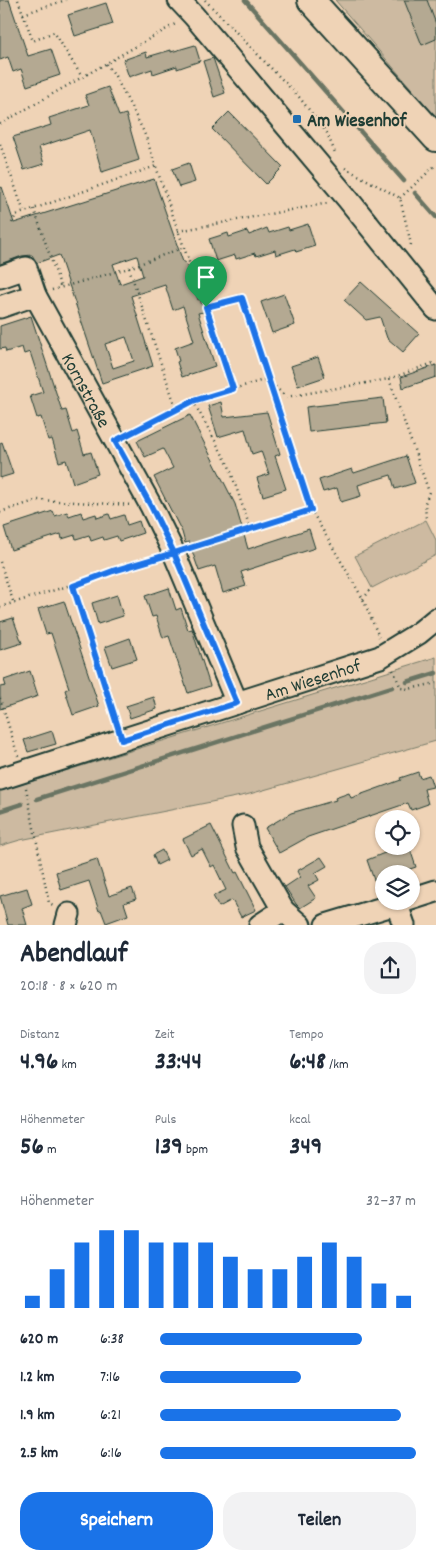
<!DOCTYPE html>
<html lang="de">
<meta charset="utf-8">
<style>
body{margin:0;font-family:Dekko,sans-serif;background:#f2f2f3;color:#1f2937;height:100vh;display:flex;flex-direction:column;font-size:19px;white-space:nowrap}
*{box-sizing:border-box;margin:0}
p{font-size:16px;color:#747a83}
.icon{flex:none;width:28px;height:28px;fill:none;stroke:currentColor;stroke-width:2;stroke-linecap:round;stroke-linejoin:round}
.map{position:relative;height:925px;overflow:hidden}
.details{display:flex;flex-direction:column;background:#fff;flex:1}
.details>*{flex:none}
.controls{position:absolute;left:375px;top:810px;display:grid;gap:10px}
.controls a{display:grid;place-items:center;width:45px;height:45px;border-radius:50%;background:#fff;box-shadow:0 1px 4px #0004;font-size:25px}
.pin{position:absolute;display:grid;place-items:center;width:42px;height:42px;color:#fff;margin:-51px -21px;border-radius:50% 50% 50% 0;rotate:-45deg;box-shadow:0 0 5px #0007}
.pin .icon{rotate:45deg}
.round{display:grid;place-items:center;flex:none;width:52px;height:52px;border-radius:20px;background:#f2f2f3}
.summary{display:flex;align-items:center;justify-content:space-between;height:85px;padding:0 20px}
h1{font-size:28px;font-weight:700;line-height:38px}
.metrics{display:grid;grid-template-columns:repeat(3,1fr);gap:8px;height:85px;padding:5px 20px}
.metrics div{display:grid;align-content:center}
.metrics b{font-size:25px;font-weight:700}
.metrics small{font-size:14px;font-weight:400}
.metrics p{font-size:14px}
.chart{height:140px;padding:10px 20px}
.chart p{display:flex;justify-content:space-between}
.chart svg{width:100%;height:90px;margin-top:5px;stroke:#1a73e8;stroke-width:6}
.cta{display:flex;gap:10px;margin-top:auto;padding:10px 20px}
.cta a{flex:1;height:58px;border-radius:20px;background:#1a73e8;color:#fff;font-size:20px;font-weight:700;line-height:58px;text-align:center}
.cta a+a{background:#f2f2f3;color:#1f2937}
ul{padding:0 20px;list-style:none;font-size:16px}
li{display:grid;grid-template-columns:80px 60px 1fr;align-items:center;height:38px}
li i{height:12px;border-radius:6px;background:#1a73e8}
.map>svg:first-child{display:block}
.green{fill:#cdbaa1;stroke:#767c6a}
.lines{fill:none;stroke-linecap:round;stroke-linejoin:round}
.stream{stroke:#6b7463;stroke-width:4.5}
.building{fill:#b4a992;stroke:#1f3d34;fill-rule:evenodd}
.minor-casing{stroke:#1f3d34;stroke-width:25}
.major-casing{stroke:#1f3d34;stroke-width:30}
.path{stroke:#1f3d34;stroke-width:2.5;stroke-dasharray:1 4;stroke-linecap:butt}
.minor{stroke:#efd3b6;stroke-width:21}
.major{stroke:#efd3b6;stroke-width:26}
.route-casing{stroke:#fff;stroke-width:10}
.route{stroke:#1a73e8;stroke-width:6}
.poi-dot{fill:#1f6fb2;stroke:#efd3b6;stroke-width:2}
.labels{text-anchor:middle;stroke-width:4;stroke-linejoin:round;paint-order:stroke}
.poi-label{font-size:19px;font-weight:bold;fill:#1f3d34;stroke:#efd3b6;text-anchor:start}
.street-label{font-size:19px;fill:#1f3d34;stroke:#efd3b6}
</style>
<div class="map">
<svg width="436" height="925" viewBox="0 0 436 925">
<rect width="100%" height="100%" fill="#efd3b6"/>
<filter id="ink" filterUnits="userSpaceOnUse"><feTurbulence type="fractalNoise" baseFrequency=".02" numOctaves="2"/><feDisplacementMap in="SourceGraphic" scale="10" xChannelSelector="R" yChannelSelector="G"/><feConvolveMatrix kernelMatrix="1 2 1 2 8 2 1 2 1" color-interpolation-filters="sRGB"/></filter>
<g filter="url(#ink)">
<!-- green -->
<path class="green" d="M 335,0 L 436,0 L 436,117 Z
M 426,520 L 436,540 L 436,555 L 372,588 L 355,556 Z
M 436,657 L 436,741 L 246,795 L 20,840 L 0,846 L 0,791 Z"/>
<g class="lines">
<!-- stream -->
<path class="stream" d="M 245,0 L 404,181
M 415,193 L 436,217
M 407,682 L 436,673
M 37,799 L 392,687
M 0,811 L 22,804"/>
</g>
<!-- building -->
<path class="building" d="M 0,0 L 9,0 L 28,56 L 51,49 L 60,75 L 27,86 L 21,69 L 13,72 L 8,57 L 0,60 Z
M 404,0 L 427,0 L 436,24 L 436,39 L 422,45 Z
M 106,3 L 113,24 L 75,36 L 68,15 Z
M 195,45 L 200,61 L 177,69 L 177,66 L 153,74 L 152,69 L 129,77 L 123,60 L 146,52 L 147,57 L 171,50 L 171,52 Z
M 213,58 L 225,93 L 214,97 L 203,61 Z
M 108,87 L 119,116 L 126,114 L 139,160 L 102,172 L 90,130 L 39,147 L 44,164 L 24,170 L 13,137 L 51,125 L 49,118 L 89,105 L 85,95 Z
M 229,112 L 283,167 L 266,184 L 212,129 Z
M 189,163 L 195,182 L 179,187 L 172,169 Z
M 154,179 L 183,262 L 185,262 L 198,300 L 200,299 L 204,312 L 198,313 L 215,366 L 182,377 L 177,362 L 179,361 L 175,348 L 194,341 L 183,306 L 173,310 L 165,285 L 131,296 L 153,366 L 102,383 L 59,255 L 37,263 L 32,255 L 22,256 L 0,264 L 0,188 L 2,187 L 14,223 ZM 137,256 L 143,276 L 120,284 L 113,264 ZM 126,337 L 134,361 L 113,368 L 105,344 Z
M 308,224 L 315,246 L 296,252 L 295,249 L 276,255 L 275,250 L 256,256 L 255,253 L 236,259 L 235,255 L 216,261 L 209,239 L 228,233 L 229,237 L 247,231 L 249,235 L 267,228 L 269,233 L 288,227 L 289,230 Z
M 361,282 L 419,334 L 403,352 L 387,338 L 380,317 L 366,320 L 344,300 Z
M 284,294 L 295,325 L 272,333 L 261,302 Z
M 31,316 L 62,411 L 66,410 L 73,433 L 77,431 L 84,454 L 91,452 L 98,474 L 73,483 L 66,460 L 59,462 L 52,439 L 48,440 L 41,417 L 37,418 L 30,396 L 43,392 L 30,352 L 24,354 L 22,347 L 6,352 L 5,348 L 0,349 L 0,326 Z
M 318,357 L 325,377 L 298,386 L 291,366 Z
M 436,365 L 436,377 L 403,388 L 401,377 Z
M 383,398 L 386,423 L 309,432 L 306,407 Z
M 221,402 L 224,417 L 267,412 L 280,454 L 275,456 L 286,489 L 263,496 L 257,478 L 269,474 L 261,451 L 252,454 L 245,429 L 218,437 L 208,406 Z
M 190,415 L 235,504 L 248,549 L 309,529 L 315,548 L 241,572 L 246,586 L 223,593 L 215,566 L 199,571 L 189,542 L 185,543 L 182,532 L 154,477 L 173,468 L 163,449 L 145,457 L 137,441 Z
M 2,442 L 13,474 L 0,478 L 0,443 Z
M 406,456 L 415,483 L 395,489 L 391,475 L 358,485 L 361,496 L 341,502 L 337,488 L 323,492 L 319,480 L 352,469 L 354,473 Z
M 53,511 L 55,516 L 67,512 L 69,516 L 81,512 L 83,518 L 96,514 L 97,518 L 109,514 L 111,519 L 124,515 L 127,525 L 139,521 L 143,533 L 119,541 L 117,536 L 104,540 L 103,537 L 91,541 L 89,535 L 76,539 L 75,535 L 62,539 L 61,534 L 11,550 L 4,527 Z
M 169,588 L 176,610 L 181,608 L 188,630 L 192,629 L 210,686 L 188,693 L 169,636 L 163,638 L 156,616 L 152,617 L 145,596 Z
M 117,595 L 123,616 L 98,624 L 92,603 Z
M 64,601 L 99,706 L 73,715 L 65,690 L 69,688 L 51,633 L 46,634 L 38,609 Z
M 13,618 L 22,643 L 0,650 L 0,622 Z
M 130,638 L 137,659 L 112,667 L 105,647 Z
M 30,671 L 38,696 L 0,709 L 0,687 L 6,686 L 4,680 Z
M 154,697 L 157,709 L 130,718 L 126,706 Z
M 52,731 L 56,744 L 28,752 L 24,740 Z
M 418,772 L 420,778 L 429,775 L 433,787 L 424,789 L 428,804 L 411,810 L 408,803 L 308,837 L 279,853 L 265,828 L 291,813 L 336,800 L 335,798 L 349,793 L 351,798 L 401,780 L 400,778 Z
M 211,825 L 235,873 L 237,872 L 256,910 L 241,917 L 232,900 L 219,907 L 213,896 L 226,890 L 214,865 L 211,867 L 202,849 L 191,855 L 183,839 Z
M 402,846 L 409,846 L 416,867 L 395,874 L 384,874 L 384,876 L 374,880 L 367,860 Z
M 162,850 L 167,860 L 157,865 L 153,855 Z
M 321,857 L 327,866 L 315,873 L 319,880 L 308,886 L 316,898 L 300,908 L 296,904 L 285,887 L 300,877 L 297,871 Z
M 97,859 L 109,896 L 132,888 L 136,899 L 124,903 L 128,915 L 106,923 L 101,910 L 99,911 L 89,881 L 61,890 L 56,872 Z
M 27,888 L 32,904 L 22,908 L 27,925 L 8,925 L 0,896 Z"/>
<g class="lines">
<!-- minor casing -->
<g class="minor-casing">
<g id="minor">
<path d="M 179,0 L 194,16 L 347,198 L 436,309"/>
<path id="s1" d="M 0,277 L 26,268 L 35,295 L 151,506 L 174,553 L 237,703"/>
<path d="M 0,307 L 35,295"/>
<path id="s2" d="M 0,779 L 380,657 L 419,633 L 436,619"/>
<path d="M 243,826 L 247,847 L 283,910 L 300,925"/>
<path d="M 411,899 L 436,891"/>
<path d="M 397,905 L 404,925"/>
<path d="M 66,925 L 69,914"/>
<path d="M 260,925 L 283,910"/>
<path d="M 326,925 L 406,901"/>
</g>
</g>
<!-- major casing -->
<g class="major-casing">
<path id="major" d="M 311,0 L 436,138"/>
</g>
<!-- path -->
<path class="path" d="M 18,0 L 33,41 L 54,32 L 82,77
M 205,0 L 299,97 L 327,133 L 336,155
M 23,14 L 66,0
M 106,64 L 114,74 L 144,132 L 233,389
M 0,124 L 177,23
M 0,144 L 24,212
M 345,168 L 400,198 L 411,244 L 410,248
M 400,198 L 436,165
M 34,209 L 61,288
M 12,223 L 16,215 L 156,166
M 178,231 L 329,203
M 129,268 L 175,405 L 179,408
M 52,290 L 129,268 L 184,247
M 205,307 L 242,298 L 311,510 L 363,599 L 379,637
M 389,379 L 429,492 L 425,503 L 426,520
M 193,401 L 229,466 L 250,528
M 129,433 L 193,401 L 267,379 L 286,397 L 389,379 L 436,362
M 0,512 L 38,500 L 132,505
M 190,548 L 311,510
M 0,562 L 14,604
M 73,586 L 117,725
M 363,599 L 372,588
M 0,607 L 158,558
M 393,670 L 401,688 L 409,689 L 436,683
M 0,698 L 18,756
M 26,788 L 49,903 L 55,906"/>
<!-- minor -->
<use href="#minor" class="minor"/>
<!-- major -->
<use href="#major" class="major"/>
</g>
</g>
<g class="lines" filter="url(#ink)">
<!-- route casing -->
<g class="route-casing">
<path id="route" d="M 206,307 L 233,389 L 193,401 L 115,441 L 151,506 L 174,553 L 113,571 L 73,586 L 122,740 L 237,703 L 174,553 L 311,510 L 242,298 L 206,307"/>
</g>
<!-- route -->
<use href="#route" class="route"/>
</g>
<!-- markers -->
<rect class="poi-dot" x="292" y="114" width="10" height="10" rx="2.5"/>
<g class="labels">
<!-- poi labels -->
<g class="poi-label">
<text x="307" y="126">Am Wiesenhof</text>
</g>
<!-- street labels -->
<g class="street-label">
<text dy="7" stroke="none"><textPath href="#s1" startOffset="164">Kornstraße</textPath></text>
<text dy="7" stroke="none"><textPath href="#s2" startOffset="328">Am Wiesenhof</textPath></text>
</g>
</g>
</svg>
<div class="controls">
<a><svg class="icon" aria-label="locate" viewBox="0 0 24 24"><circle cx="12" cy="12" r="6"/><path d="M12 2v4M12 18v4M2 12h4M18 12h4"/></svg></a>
<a><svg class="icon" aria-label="layers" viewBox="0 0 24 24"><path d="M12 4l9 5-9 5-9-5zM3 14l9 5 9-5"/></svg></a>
</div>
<div class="pin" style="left:206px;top:307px;background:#1e9e55"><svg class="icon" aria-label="arrive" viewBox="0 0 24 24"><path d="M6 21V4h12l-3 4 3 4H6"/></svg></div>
</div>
<section class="details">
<div class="summary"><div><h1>Abendlauf</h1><p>20:18 · 8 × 620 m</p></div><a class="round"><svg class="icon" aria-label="share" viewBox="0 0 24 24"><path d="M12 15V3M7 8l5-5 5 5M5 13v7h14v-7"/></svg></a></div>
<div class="metrics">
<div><p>Distanz</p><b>4.96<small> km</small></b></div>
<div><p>Zeit</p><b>33:44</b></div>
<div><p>Tempo</p><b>6:48<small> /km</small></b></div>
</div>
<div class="metrics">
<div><p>Höhenmeter</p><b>56<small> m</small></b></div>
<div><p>Puls</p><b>139<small> bpm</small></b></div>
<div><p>kcal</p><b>349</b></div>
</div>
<div class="chart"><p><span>Höhenmeter</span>32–37 m</p>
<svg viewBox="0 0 160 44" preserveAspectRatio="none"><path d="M5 44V38M15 44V25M25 44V12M35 44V6M45 44V6M55 44V12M65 44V12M75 44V12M85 44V19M95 44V25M105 44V25M115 44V19M125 44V12M135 44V19M145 44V32M155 44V38"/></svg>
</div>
<ul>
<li><b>620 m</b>6:38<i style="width:79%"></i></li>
<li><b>1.2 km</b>7:16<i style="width:55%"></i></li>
<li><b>1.9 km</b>6:21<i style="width:94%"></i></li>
<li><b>2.5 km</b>6:16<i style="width:100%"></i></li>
</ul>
<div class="cta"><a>Speichern</a><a>Teilen</a></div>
</section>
